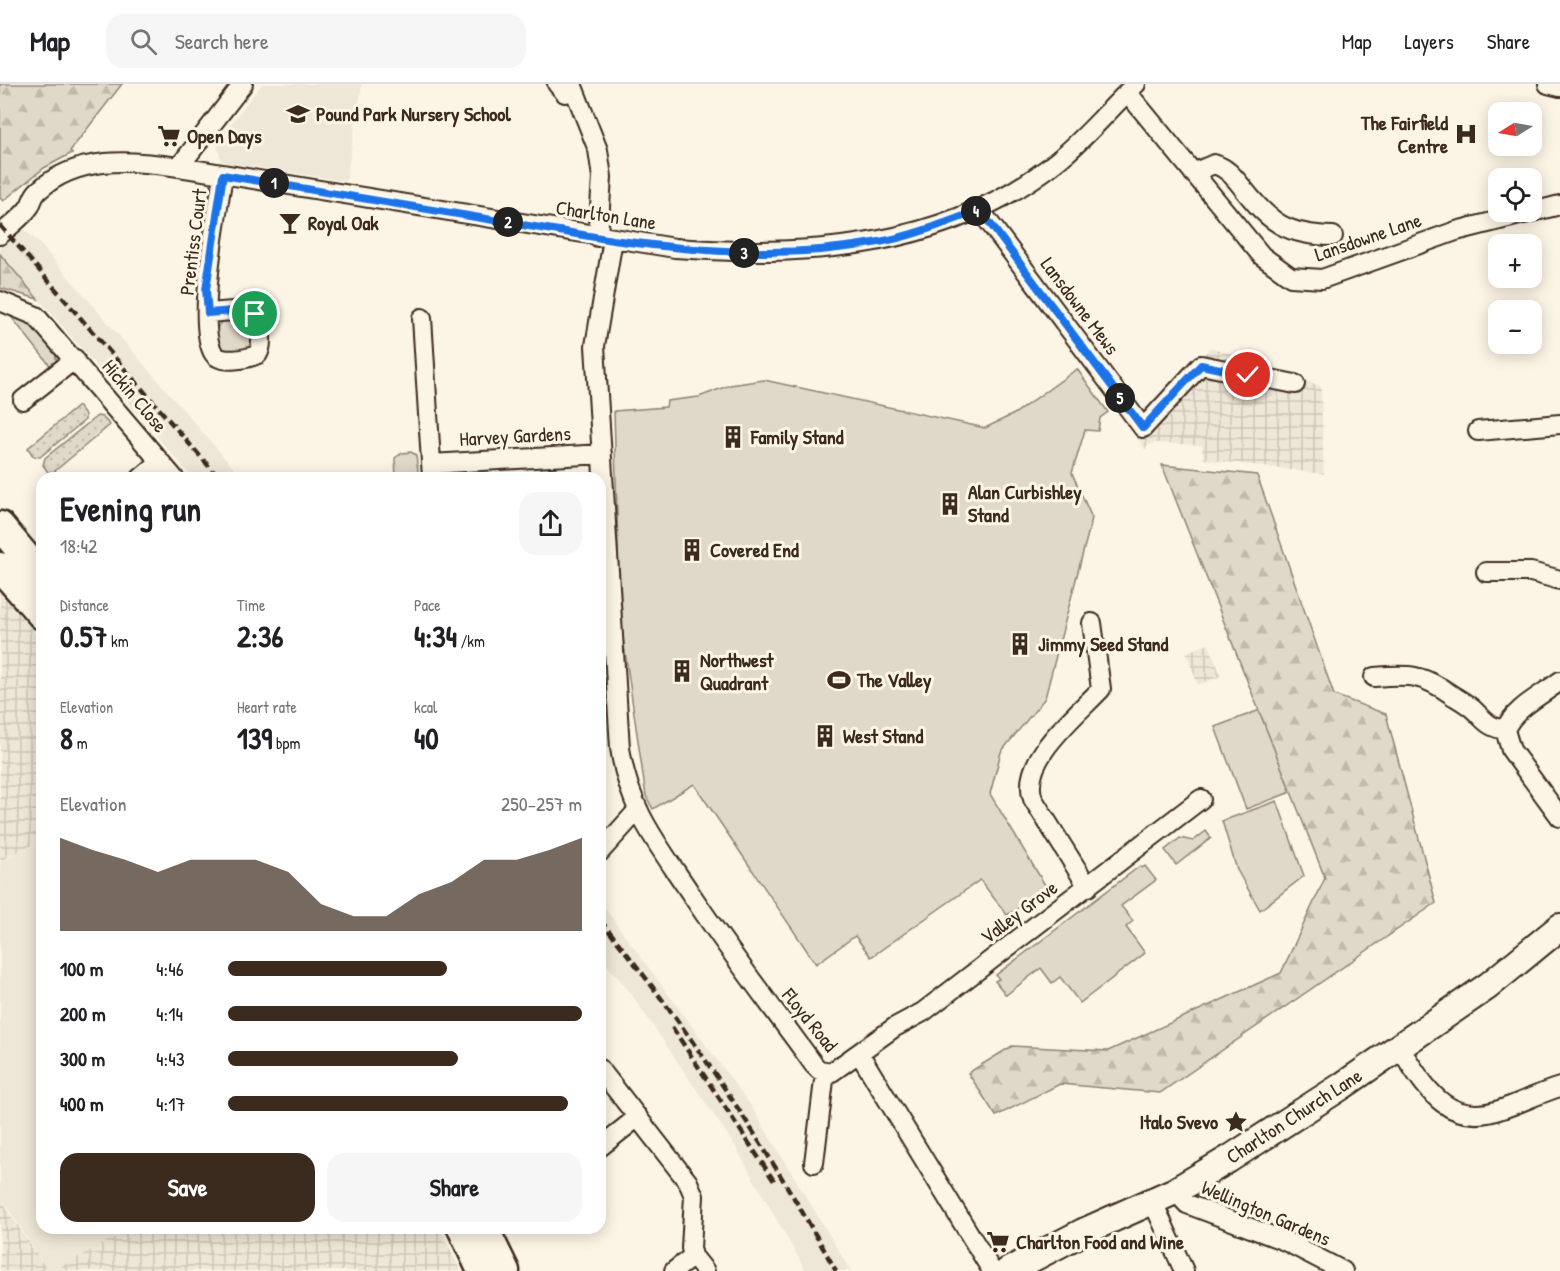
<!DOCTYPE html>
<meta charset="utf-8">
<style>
body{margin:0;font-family:"Patrick Hand",sans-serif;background:#f6f6f6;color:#202124;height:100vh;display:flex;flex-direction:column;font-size:22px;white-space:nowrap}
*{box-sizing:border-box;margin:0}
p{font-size:20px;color:#757577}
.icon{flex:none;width:33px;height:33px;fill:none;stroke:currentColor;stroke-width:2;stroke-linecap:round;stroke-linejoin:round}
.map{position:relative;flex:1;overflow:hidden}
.details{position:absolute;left:36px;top:388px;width:570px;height:762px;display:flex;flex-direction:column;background:#fff;border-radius:18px;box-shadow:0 3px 15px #0003}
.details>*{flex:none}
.needle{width:39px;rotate:259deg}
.tools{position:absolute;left:1488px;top:18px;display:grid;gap:12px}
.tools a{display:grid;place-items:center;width:54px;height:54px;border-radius:12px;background:#fff;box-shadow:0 3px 15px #0003;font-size:30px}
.pin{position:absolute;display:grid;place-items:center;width:51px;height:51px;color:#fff;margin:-26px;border:3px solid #fff;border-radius:50%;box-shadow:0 2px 6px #0007}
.km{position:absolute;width:30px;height:30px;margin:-15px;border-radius:50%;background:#222;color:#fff;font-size:16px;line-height:30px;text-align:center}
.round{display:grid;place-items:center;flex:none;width:63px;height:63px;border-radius:18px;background:#f6f6f6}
.overview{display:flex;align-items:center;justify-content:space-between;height:102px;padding:0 24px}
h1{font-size:33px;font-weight:700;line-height:45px}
.stats{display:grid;grid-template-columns:repeat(3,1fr);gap:9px;height:102px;padding:6px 24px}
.stats div{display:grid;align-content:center}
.stats b{font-size:30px;font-weight:700}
.stats small{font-size:16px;font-weight:400}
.stats p{font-size:16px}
.chart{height:168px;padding:12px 24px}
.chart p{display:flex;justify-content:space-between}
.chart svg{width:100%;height:108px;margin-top:6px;fill:#3b2a1e;opacity:.7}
.button{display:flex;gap:12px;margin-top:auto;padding:12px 24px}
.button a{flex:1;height:69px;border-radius:18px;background:#3b2a1e;color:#fff;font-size:24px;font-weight:700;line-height:69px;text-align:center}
.button a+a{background:#f6f6f6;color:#202124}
ul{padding:0 24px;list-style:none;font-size:20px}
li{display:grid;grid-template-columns:96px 72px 1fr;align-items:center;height:45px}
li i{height:15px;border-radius:8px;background:#3b2a1e}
header{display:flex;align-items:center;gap:36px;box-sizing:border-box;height:84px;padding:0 30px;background:#fff;border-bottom:2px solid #e0e0e0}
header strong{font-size:28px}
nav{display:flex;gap:33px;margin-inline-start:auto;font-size:21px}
.search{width:420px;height:54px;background:#f6f6f6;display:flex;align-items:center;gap:15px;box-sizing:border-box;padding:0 21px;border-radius:18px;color:#757577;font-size:22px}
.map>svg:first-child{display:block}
.built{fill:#eee6d6}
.industrial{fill:url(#industrial-grid)}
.green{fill:#e0d8c8;stroke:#8e8173;stroke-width:1.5}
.forest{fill:url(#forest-firs);stroke:#8e8173;stroke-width:1.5}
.garden{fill:url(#garden-dots);stroke:#8e8173;stroke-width:1.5}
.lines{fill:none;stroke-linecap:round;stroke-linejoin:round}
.street-casing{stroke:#3b2a1e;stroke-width:22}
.secondary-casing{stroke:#3b2a1e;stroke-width:30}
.primary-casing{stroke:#3b2a1e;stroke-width:33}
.street{stroke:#fcf5e5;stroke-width:18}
.secondary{stroke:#fcf5e5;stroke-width:26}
.primary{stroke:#fcf5e5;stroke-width:28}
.rail{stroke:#3b2a1e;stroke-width:4.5;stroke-dasharray:9 4.5;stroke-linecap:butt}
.route-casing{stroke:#fff;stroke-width:12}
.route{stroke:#1a73e8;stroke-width:8}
.labels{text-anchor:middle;stroke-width:6;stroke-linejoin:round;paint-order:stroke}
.poi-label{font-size:20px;font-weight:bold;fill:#3b2a1e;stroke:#fcf5e5;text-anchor:start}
.street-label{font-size:20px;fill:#3b2a1e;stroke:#fcf5e5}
</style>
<header>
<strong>Map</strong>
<div class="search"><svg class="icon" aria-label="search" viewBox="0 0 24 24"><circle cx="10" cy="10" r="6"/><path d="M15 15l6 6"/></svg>Search here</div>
<nav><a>Map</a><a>Layers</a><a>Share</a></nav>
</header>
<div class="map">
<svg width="1560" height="1187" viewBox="0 0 1560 1187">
<defs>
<pattern id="industrial-grid" width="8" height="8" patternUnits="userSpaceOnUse" patternTransform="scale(1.5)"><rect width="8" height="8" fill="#eee6d6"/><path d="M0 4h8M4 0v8" fill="none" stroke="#cdc5b7"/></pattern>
<pattern id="forest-firs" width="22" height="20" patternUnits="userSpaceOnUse" patternTransform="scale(1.5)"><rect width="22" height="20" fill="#e0d8c8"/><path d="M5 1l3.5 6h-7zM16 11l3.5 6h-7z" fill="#c1baab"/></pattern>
<pattern id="garden-dots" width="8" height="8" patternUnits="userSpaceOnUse" patternTransform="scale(1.5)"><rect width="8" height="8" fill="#e0d8c8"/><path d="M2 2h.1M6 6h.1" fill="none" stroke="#c1baab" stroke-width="1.8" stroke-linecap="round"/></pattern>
</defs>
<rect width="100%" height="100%" fill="#fcf5e5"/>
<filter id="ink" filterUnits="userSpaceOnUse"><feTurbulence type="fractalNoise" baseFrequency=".0167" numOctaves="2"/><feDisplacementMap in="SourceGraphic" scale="12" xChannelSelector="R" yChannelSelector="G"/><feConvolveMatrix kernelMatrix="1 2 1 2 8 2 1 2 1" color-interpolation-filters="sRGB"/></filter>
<g filter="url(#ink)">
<!-- built -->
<path class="built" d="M 262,0 L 362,0 L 346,97 L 222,78 L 216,59 Z
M 20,142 L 39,159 L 242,394 L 193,394 L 0,170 L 0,159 Z
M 42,756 L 42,1144 L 132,1145 L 53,1187 L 48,1187 L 0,1112 L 0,778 Z
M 600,818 L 751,1022 L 851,1187 L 806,1187 L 735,1062 L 630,908 L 600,873 Z"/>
<!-- industrial -->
<path class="industrial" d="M 1211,263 L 1321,302 L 1324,390 L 1203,375 L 1202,361 L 1157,359 L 1150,360 L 1145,365 L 1132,347 Z
M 0,508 L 42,557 L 42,756 L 0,777 Z
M 1209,560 L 1221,592 L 1198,601 L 1186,568 Z
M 0,1111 L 8,1127 L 48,1187 L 0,1187 Z
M 132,1144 L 440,1145 L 461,1187 L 53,1187 Z"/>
<!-- green -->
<path class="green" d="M 9,230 L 33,241 L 56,267 L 56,277 L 52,284 Z
M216 251a19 19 0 1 1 38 0a19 19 0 1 1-38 0Z
M 1077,285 L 1108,328 L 1100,334 L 1098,347 L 1085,346 L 1072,389 L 1092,434 L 1045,614 L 1001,668 L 990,710 L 1048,806 L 1007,831 L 980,796 L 871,873 L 855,852 L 816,880 L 694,700 L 653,725 L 646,712 L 620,533 L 614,327 L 666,323 L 667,317 L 699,313 L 730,301 L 764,296 L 985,344 L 1014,330 Z
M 402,369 L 411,368 L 416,371 L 418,387 L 415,394 L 396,394 L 395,374 Z
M 1260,626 L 1291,708 L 1246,725 L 1215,643 Z
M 1277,717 L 1304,792 L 1260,826 L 1237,786 L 1222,737 Z
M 1206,747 L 1211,754 L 1176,781 L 1165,766 L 1180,754 L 1193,757 Z
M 1140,782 L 1142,784 L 1145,782 L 1156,796 L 1121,822 L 1133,837 L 1126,843 L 1145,869 L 1080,919 L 1060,893 L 1052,899 L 1041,884 L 1006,911 L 995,897 L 999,895 L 996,891 Z"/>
<!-- forest -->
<path class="forest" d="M 0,0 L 122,0 L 70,67 L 72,69 L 44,84 L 3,117 L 0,114 Z
M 0,170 L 38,215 L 0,204 Z
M 1162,381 L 1257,391 L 1334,611 L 1386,630 L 1436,819 L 1160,1009 L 1060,1000 L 996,1032 L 968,989 L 1012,962 L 1108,967 L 1281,889 L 1325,794 Z"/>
<!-- garden -->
<path class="garden" d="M 78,322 L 85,331 L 85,336 L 40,373 L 33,372 L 28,364 Z
M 97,332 L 102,333 L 110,341 L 50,391 L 43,381 L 45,374 Z"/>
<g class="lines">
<!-- street casing -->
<g class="street-casing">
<path id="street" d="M 557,0 L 565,9 L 574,6
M 572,0 L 598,66 L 602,93 L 598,153
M 1548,0 L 1560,3
M 1127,8 L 1262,172 L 1291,193 L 1322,195 L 1456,147 L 1560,121
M 179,83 L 243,0
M 1193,89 L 1214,80 C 1227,84 1233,92 1242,103 C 1270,139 1286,151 1333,152
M 980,126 L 1143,344 L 1201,281 L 1295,300
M 0,151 C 9,142 23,133 30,122 C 33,116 33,112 38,107 C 77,71 131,76 179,83 L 675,164 C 809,174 949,164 1057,77 C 1086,54 1109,25 1136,0
M 613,155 L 595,262 L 620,664 C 629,726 657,759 691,810 C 730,869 773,924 814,981 L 819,986 L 832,988 L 895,943 L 923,928 L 1201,715
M 0,217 L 36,232 L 174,394
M 208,229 L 246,226 L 255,230 C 260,241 264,259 258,270 C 248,275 221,280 214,270 C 195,243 218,126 223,91
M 422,234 L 432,394
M 23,316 L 75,275
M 1478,347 L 1560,340
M 431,380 L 602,370
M 141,394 L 160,378
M 1486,488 L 1531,488 L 1560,496
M 1374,593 C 1410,590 1422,590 1452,611 C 1460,616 1469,621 1475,627 C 1486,638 1489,643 1505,646 L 1511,666 L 1560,733
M 1505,646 C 1513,625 1542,611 1560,597
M 600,768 L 637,727
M 1088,803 L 1033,715 C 1019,676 1076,632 1101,605 L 1092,539
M 1399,963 C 1424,1000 1445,1044 1499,1026 C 1519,1020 1539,1009 1560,1003
M 859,969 L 992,1187
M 600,985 L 688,1098 L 694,1112 L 691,1164 L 693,1172 L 705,1187
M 600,1063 L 638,1033
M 814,1079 L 825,988
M 1175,1107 L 1187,1120 L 1285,1157 L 1343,1187
M 1153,1118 L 1184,1187
M 674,1187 L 693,1172"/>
</g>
<!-- secondary casing -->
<g class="secondary-casing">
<path id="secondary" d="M 1008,1187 L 1083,1148 L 1175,1107 L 1229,1075 L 1342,1002 L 1488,902 L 1560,843"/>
</g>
<!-- primary casing -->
<g class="primary-casing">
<path id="primary" d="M 0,442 L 42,492
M 0,483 L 42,531
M 462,1144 L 482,1187
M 484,1144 L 505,1187"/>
</g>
<!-- street -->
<use href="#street" class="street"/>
<!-- secondary -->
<use href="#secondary" class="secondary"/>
<!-- primary -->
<use href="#primary" class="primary"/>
<!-- rail -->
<path class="rail" d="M 0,141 L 219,394
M 600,836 C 690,946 767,1063 836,1187
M 672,943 L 776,1100"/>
</g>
</g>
<g class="lines" filter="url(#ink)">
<!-- route casing -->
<g class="route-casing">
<path id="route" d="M 255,230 L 246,226 L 208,229 L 206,206 L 223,91 L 613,156 C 701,168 790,175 879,158 C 913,152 947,138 980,126 L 1143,344 L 1201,281 L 1248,291"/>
</g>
<!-- route -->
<use href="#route" class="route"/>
</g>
<!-- icons -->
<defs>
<g id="school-bare" transform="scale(1.8)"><path d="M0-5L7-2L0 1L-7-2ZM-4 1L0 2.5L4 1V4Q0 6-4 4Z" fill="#3b2a1e" stroke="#fcf5e5" stroke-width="2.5" paint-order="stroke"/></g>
<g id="hospital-bare" transform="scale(1.8)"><path d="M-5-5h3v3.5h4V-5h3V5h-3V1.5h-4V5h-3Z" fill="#3b2a1e" stroke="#fcf5e5" stroke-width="2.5" paint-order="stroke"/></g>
<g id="supermarket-bare" transform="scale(1.8)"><path d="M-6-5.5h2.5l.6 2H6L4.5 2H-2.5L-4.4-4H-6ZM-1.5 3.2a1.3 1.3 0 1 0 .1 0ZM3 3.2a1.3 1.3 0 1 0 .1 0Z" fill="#3b2a1e" stroke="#fcf5e5" stroke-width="2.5" paint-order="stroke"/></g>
<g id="bar-bare" transform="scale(1.8)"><path d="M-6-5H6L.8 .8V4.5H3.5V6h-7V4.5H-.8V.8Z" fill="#3b2a1e" stroke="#fcf5e5" stroke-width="2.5" paint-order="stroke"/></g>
<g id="building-bare" transform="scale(1.8)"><path d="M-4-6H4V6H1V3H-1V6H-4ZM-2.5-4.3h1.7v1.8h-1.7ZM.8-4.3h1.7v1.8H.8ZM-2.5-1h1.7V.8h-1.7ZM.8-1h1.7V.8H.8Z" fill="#3b2a1e" stroke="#fcf5e5" stroke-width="2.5" paint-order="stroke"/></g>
<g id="stadium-bare" transform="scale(1.8)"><path d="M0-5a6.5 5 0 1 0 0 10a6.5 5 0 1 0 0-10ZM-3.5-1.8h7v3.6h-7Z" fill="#3b2a1e" stroke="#fcf5e5" stroke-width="2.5" paint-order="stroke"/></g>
<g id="sight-bare" transform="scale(1.8)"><path d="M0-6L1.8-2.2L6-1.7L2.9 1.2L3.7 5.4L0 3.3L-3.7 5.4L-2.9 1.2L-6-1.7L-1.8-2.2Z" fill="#3b2a1e" stroke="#fcf5e5" stroke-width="2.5" paint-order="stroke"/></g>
</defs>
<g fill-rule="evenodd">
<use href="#school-bare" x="298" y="30"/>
<use href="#hospital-bare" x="1466" y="50"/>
<use href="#supermarket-bare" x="169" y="52"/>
<use href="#bar-bare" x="290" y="139"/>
<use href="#building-bare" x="733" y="353"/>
<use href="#building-bare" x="950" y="420"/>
<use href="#building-bare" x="692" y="466"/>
<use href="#building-bare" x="1020" y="560"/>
<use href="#building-bare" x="682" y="587"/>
<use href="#stadium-bare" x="839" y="596"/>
<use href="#building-bare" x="825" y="652"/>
<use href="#sight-bare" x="1236" y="1038"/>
<use href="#supermarket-bare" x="998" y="1158"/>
</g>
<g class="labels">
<!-- poi labels -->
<g class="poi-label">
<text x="316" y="37">Pound Park Nursery School</text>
<text x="1448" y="46" text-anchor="end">The Fairfield<tspan x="1448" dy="23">Centre</tspan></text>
<text x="187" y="59">Open Days</text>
<text x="308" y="146">Royal Oak</text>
<text x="751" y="360">Family Stand</text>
<text x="968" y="415">Alan Curbishley<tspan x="968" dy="23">Stand</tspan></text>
<text x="710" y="473">Covered End</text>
<text x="1038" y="567">Jimmy Seed Stand</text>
<text x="700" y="583">Northwest<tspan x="700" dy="23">Quadrant</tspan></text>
<text x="857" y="603">The Valley</text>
<text x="843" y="659">West Stand</text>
<text x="1218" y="1045" text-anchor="end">Italo Svevo</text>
<text x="1016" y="1165">Charlton Food and Wine</text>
</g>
<!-- street labels -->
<g class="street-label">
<text transform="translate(606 131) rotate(9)" y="7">Charlton Lane</text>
<text transform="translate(1368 153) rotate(-19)" y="7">Lansdowne Lane</text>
<text transform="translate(193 158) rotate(-83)" y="7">Prentiss Court</text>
<text transform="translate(1080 222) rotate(53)" y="7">Lansdowne Mews</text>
<text transform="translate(135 312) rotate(50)" y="7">Hickin Close</text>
<text transform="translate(515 352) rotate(-3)" y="7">Harvey Gardens</text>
<text transform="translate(1019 828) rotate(-37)" y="7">Valley Grove</text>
<text transform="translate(810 936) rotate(51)" y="7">Floyd Road</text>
<text transform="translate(1294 1032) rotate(-33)" y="7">Charlton Church Lane</text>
<text transform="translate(1266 1129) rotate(23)" y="7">Wellington Gardens</text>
</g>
</g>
</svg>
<div class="tools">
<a><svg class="needle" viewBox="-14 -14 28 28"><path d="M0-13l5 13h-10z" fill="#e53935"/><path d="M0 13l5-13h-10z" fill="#757577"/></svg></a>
<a><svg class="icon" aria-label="locate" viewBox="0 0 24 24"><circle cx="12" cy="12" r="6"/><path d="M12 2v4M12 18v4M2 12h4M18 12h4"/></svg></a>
<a>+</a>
<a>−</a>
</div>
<div class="pin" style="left:255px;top:230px;background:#1e9e55"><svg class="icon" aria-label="arrive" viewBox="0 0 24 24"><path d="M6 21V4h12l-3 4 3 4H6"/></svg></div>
<div class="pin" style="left:1248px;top:291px;background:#d93025"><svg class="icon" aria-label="check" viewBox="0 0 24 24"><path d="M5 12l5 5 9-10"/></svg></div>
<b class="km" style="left:274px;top:99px">1</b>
<b class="km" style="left:508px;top:138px">2</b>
<b class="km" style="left:744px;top:169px">3</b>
<b class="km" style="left:976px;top:127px">4</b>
<b class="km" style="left:1120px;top:314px">5</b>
<section class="details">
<div class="overview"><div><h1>Evening run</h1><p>18:42</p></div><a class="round"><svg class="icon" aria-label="share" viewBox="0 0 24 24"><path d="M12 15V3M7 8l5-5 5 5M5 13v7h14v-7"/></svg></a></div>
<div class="stats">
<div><p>Distance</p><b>0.57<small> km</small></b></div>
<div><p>Time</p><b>2:36</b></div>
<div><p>Pace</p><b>4:34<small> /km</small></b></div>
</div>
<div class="stats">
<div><p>Elevation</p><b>8<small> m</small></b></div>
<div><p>Heart rate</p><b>139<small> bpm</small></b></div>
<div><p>kcal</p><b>40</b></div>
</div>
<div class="chart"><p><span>Elevation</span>250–257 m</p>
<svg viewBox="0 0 160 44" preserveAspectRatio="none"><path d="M0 44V6L10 11L20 15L30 20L40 15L50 15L60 15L70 20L80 33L90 38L100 38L110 29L120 24L130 15L140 15L150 11L160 6V44z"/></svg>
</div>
<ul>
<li><b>100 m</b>4:46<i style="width:62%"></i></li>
<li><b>200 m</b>4:14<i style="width:100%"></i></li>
<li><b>300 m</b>4:43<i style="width:65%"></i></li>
<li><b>400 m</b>4:17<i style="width:96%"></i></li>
</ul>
<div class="button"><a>Save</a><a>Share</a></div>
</section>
</div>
